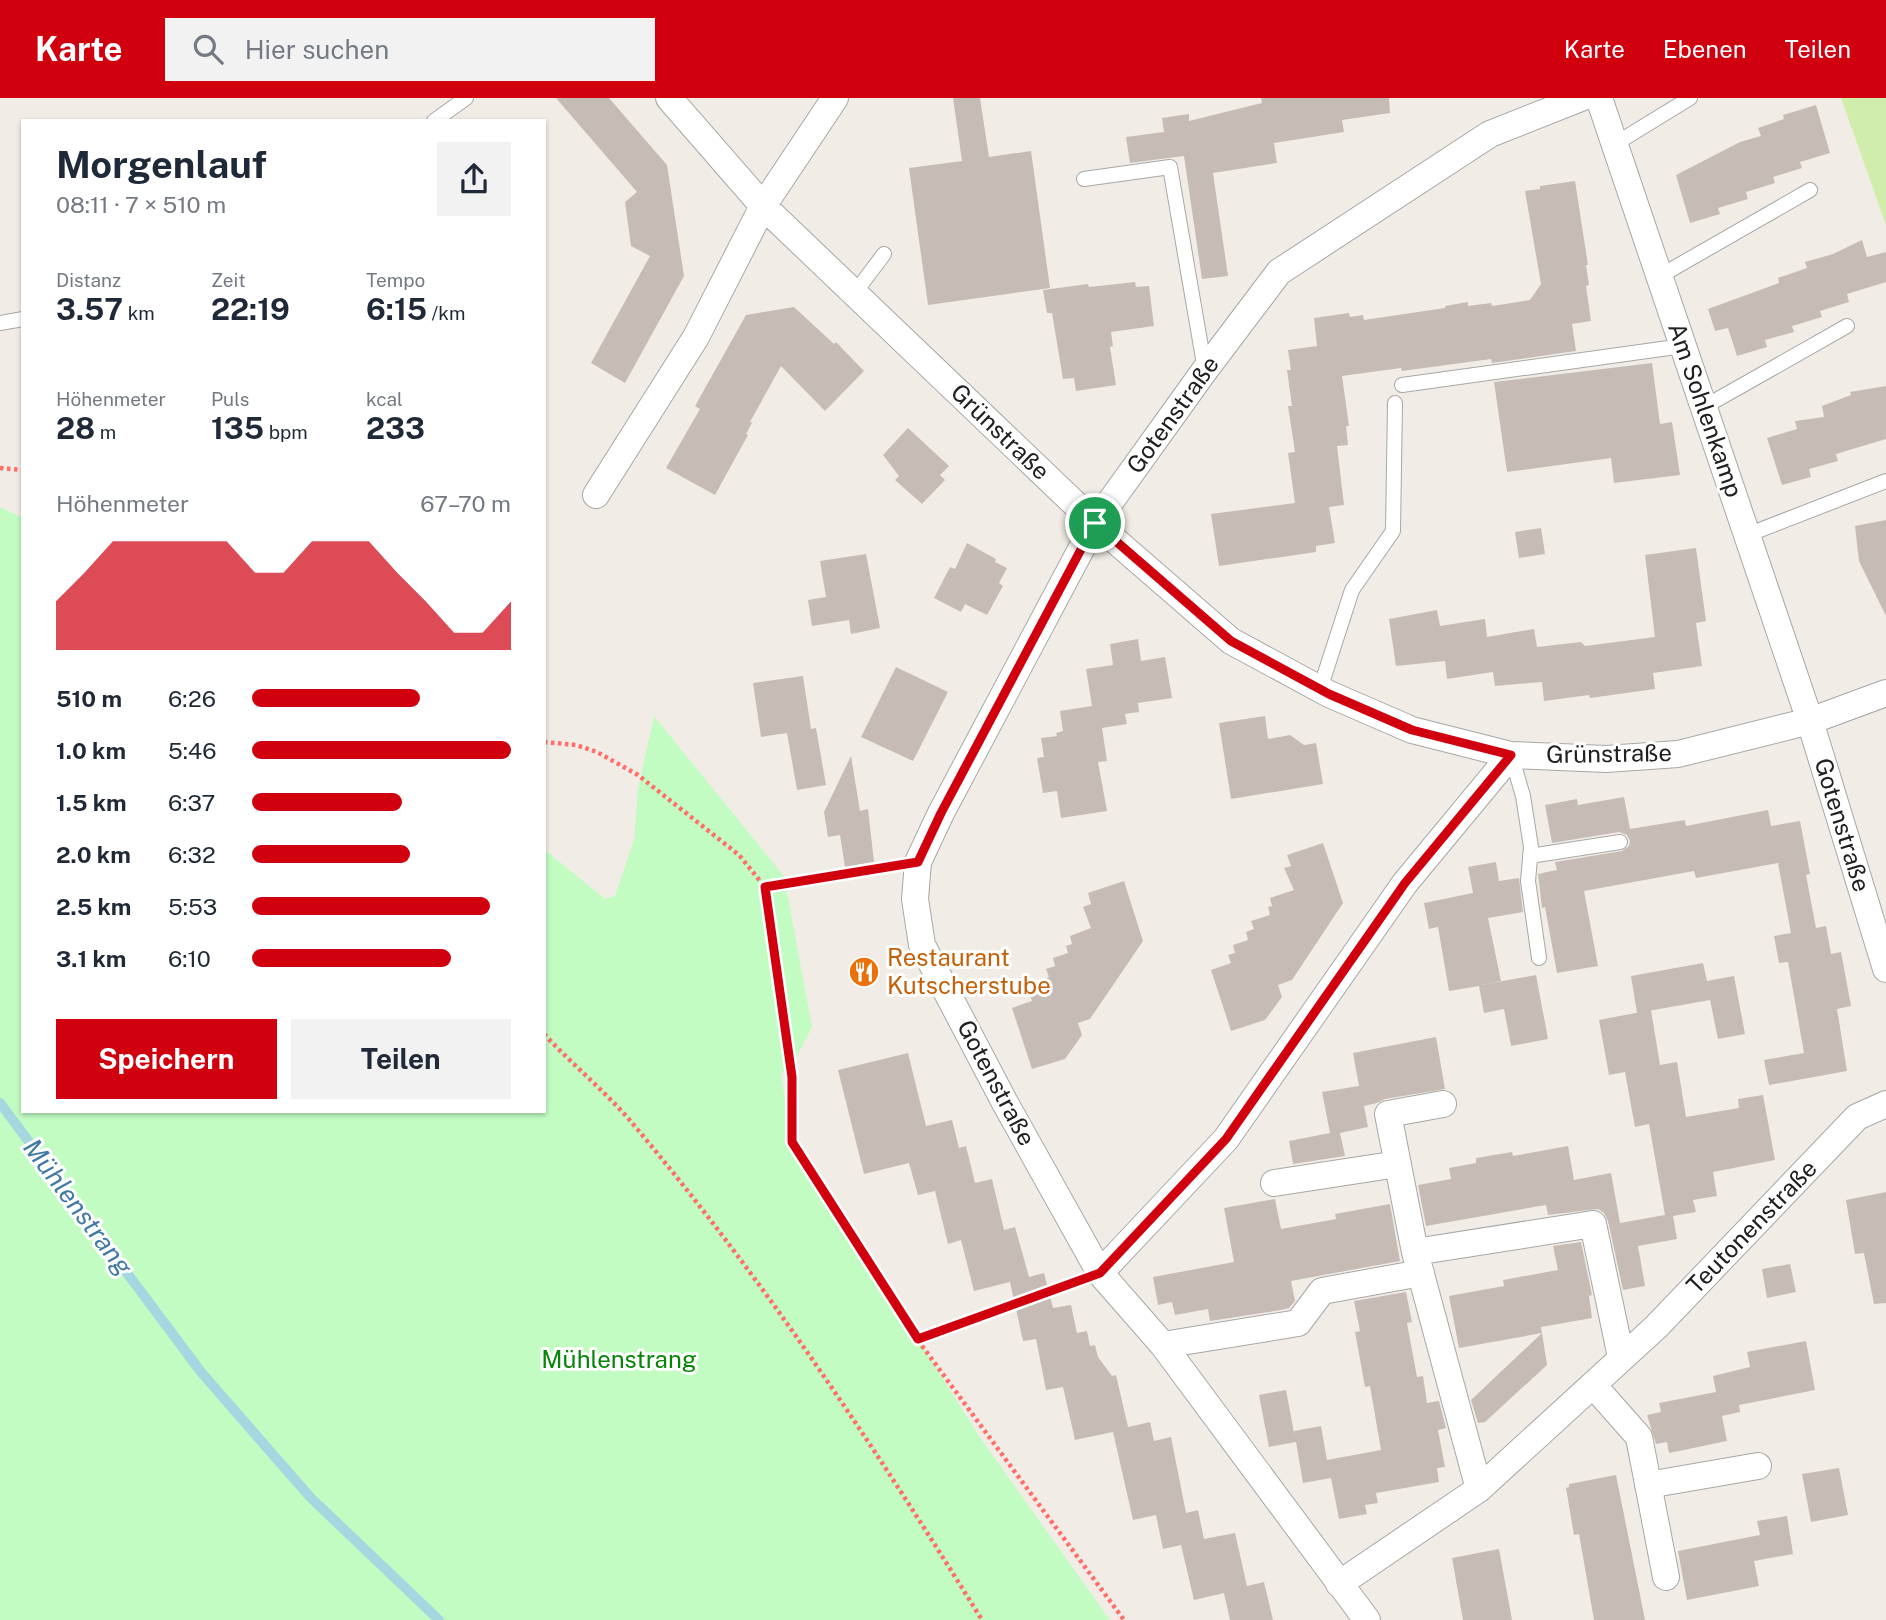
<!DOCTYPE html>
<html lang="de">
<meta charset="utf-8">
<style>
body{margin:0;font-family:"Public Sans",sans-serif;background:#f2f2f3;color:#1f2937;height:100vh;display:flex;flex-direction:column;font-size:26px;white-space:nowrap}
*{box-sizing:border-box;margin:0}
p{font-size:23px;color:#747a83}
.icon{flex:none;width:38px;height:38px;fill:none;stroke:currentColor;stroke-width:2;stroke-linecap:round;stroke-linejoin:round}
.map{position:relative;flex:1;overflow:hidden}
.side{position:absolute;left:21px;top:21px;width:525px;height:994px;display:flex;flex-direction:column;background:#fff;border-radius:0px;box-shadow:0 2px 5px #0004}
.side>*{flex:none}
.pin{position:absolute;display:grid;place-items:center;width:60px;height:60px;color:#fff;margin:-30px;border:4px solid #fff;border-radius:50%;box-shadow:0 2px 7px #0007}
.round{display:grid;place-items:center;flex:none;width:74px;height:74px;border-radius:0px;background:#f2f2f3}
.summary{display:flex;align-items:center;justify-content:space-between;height:119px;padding:0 35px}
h1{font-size:38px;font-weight:700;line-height:52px}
.figures{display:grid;grid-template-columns:repeat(3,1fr);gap:10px;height:119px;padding:7px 35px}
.figures div{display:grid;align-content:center}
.figures b{font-size:30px;font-weight:700}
.figures small{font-size:19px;font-weight:400}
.figures p{font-size:19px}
.chart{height:196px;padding:14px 35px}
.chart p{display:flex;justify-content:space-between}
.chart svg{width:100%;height:126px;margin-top:7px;fill:#d0000f;opacity:.7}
.primary-button{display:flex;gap:14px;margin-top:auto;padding:14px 35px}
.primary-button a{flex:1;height:80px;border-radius:0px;background:#d0000f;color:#fff;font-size:28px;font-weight:700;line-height:80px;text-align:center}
.primary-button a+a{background:#f2f2f3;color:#1f2937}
ul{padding:0 35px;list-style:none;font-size:23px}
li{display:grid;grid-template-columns:112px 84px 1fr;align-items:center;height:52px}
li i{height:18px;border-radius:9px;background:#d0000f}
header{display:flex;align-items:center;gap:42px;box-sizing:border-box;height:98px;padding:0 35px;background:#d0000f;color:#fff}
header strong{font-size:33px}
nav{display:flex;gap:38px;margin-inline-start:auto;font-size:24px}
.search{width:490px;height:63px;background:#f2f2f3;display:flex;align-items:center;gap:18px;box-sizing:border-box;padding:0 24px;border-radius:0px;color:#747a83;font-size:26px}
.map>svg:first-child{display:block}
.grass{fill:#d0edab}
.park{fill:#c2fcc3}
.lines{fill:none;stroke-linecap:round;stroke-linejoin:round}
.stream{stroke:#a5d7e0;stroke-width:10}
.building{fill:#c6bcb5}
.service-casing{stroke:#a7a7a7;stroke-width:16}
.minor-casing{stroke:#a7a7a7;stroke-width:28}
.path{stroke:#ff6e69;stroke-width:4.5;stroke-dasharray:3.5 3.5;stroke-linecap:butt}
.service{stroke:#fff;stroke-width:14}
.minor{stroke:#fff;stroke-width:26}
.route-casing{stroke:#fff;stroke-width:14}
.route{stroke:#d0000f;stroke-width:9}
.labels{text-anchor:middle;stroke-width:6;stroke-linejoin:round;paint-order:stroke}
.street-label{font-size:24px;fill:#202020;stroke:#fff}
.food-label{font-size:24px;fill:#c56008;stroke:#fff;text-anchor:start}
.park-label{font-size:24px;fill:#078509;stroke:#fff}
.water-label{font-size:26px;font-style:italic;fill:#427aa5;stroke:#fff}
</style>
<header>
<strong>Karte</strong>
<div class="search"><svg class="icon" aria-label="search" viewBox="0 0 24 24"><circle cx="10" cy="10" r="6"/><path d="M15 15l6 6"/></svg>Hier suchen</div>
<nav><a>Karte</a><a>Ebenen</a><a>Teilen</a></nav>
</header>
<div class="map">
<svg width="1886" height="1522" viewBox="0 0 1886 1522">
<rect width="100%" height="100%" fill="#f1ede6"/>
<!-- grass -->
<path class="grass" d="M 1841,0 L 1886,0 L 1886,127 Z"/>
<!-- park -->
<path class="park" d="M 0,409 L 23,420 L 23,1013 L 544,1013 L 544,751 L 605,801 L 615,798 L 634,742 L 638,691 L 654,618 L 784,778 L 812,929 L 796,960 L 781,976 L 790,1037 L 979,1338 L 1110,1522 L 0,1522 Z"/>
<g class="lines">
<!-- stream -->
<path class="stream" d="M 0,1005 L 201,1274 L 310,1399 L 439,1522"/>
</g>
<!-- building -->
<path class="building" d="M 556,0 L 609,0 L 667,67 L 684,178 L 625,285 L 591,265 L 650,158 L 631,148 L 625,104 L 637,94 Z
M 953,0 L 980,0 L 989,59 L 1031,53 L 1050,190 L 928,207 L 909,70 L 962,63 Z
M 1261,0 L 1389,0 L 1390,15 L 1342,22 L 1344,34 L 1274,45 L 1277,65 L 1213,75 L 1228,178 L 1202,181 L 1184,58 L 1130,65 L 1126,39 L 1164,34 L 1162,20 L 1189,16 L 1189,23 L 1262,5 Z
M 1816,7 L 1830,55 L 1800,64 L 1802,70 L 1773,79 L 1775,85 L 1746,94 L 1748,101 L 1718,110 L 1720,116 L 1690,125 L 1676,77 L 1740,44 L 1761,38 L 1758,30 L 1784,21 L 1783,17 Z
M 1575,83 L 1588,167 L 1586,167 L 1589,187 L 1586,188 L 1591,223 L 1572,226 L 1576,253 L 1492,265 L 1491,261 L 1402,273 L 1401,270 L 1342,278 L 1349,328 L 1346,328 L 1348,347 L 1337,348 L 1344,407 L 1329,409 L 1335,445 L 1316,448 L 1316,454 L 1219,468 L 1211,416 L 1295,405 L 1288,355 L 1295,354 L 1288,308 L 1292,308 L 1287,272 L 1291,272 L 1288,252 L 1317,248 L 1314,220 L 1349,215 L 1350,219 L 1363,217 L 1364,222 L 1445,210 L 1445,208 L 1468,204 L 1468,208 L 1491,205 L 1492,208 L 1530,202 L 1541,186 L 1525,93 L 1540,91 L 1540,88 Z
M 1862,142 L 1867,159 L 1886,154 L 1886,184 L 1847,196 L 1849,204 L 1820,213 L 1822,219 L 1792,228 L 1794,234 L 1765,242 L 1767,249 L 1737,258 L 1728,230 L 1715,233 L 1708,211 L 1779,185 L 1778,180 L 1807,170 L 1805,164 L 1833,156 Z
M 1135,184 L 1136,189 L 1149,188 L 1154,228 L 1111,234 L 1113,248 L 1110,249 L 1116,287 L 1076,293 L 1074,280 L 1063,281 L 1052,215 L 1047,215 L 1043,192 L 1088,186 L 1089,189 Z
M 794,209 L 834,246 L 836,244 L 864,273 L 825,313 L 781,268 L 750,324 L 752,325 L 746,336 L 748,337 L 715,397 L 666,370 L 700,311 L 695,308 L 746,217 Z
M 1652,265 L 1660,326 L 1672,324 L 1680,377 L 1614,385 L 1611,360 L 1507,374 L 1494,284 Z
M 1886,288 L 1886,341 L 1836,356 L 1838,363 L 1809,371 L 1811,379 L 1782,387 L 1767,340 L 1797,331 L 1795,323 L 1824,319 L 1822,308 L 1851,297 L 1850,294 Z
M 908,330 L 949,368 L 940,377 L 945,382 L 922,406 L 895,382 L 899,378 L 883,357 Z
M 1886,422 L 1886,518 L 1859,463 L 1855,428 Z
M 1541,430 L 1545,456 L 1519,460 L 1515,434 Z
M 967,445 L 996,461 L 995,464 L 1007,470 L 999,485 L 1003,488 L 987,517 L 965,506 L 961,514 L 934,500 L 950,469 L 955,471 Z
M 1696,450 L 1706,523 L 1696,525 L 1702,568 L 1653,575 L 1655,591 L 1590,600 L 1589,597 L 1544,603 L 1542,584 L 1495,588 L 1493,574 L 1447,581 L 1445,563 L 1396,568 L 1389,521 L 1437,512 L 1440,528 L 1485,521 L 1487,539 L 1534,531 L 1537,549 L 1581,544 L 1585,548 L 1655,539 L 1645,457 Z
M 866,456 L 880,530 L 851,536 L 849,522 L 812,528 L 808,502 L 826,499 L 820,463 Z
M 1138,541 L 1141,563 L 1165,559 L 1172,600 L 1138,605 L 1139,614 L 1125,616 L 1127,626 L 1102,630 L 1107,663 L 1098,664 L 1107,713 L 1061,720 L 1057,693 L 1043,695 L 1037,660 L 1044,659 L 1041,640 L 1057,638 L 1056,635 L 1063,633 L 1060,613 L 1092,608 L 1086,571 L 1113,567 L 1110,546 Z
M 896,569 L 948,594 L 913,663 L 861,639 Z
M 803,578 L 811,631 L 816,630 L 826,687 L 797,692 L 787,635 L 761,639 L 753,585 Z
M 1265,618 L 1268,641 L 1290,637 L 1304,647 L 1316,645 L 1323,686 L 1231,701 L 1219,625 Z
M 851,658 L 860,713 L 868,711 L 874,764 L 845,769 L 840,737 L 828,739 L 824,714 Z
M 1624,699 L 1630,731 L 1685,722 L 1686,728 L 1768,712 L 1771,728 L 1800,723 L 1810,776 L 1806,777 L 1816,830 L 1826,828 L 1831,856 L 1841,854 L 1851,908 L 1837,911 L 1847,973 L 1769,987 L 1764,962 L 1804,955 L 1788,864 L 1779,865 L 1774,838 L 1791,835 L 1778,765 L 1696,780 L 1694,773 L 1584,793 L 1598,868 L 1557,875 L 1545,809 L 1542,810 L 1538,776 L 1557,772 L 1555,764 L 1622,753 L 1629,748 L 1630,743 L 1627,737 L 1619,734 L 1552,745 L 1545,707 L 1577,701 L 1578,707 Z
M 1323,745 L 1343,805 L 1292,882 L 1278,887 L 1282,899 L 1265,922 L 1231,933 L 1211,872 L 1231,865 L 1228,857 L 1235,855 L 1233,847 L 1248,842 L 1246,834 L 1254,831 L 1251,823 L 1270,817 L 1268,809 L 1272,808 L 1270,800 L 1294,792 L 1284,770 L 1291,768 L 1287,757 Z
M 1496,764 L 1499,783 L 1519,780 L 1523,814 L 1488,820 L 1501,883 L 1481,887 L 1536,877 L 1548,941 L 1511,948 L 1504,911 L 1484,915 L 1479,888 L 1449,893 L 1438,829 L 1429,831 L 1424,805 L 1473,795 L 1468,769 Z
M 1124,783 L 1143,843 L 1090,921 L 1078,925 L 1082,937 L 1065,961 L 1032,971 L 1012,910 L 1032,903 L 1029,894 L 1036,892 L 1033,885 L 1049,879 L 1046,871 L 1055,868 L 1053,860 L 1068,855 L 1066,848 L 1072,846 L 1070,838 L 1091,830 L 1083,809 L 1091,806 L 1088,795 Z
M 1703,865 L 1707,883 L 1734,878 L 1745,936 L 1718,941 L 1710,902 L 1637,915 L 1631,878 Z
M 1651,912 L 1660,967 L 1677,964 L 1686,1019 L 1739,1010 L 1738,1001 L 1763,997 L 1775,1062 L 1713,1074 L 1717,1098 L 1693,1102 L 1696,1114 L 1673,1118 L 1677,1141 L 1638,1148 L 1645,1188 L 1623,1192 L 1608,1123 L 1604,1115 L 1598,1111 L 1548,1117 L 1546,1107 L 1426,1128 L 1418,1087 L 1451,1081 L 1449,1070 L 1476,1065 L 1476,1060 L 1512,1054 L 1513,1058 L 1568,1048 L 1574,1082 L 1611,1075 L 1620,1125 L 1665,1117 L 1649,1026 L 1635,1029 L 1625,974 L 1609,977 L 1599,922 Z
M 1436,939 L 1445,991 L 1385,1001 L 1377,1005 L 1364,1008 L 1368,1029 L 1340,1035 L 1345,1058 L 1293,1066 L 1289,1043 L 1330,1035 L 1322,994 L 1359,988 L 1353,955 Z
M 908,955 L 926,1028 L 952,1022 L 959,1050 L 966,1048 L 975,1085 L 992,1081 L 1004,1132 L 1015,1129 L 1029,1179 L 1044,1175 L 1053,1210 L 1071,1207 L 1077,1235 L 1087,1233 L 1090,1248 L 1095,1247 L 1098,1259 L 1112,1278 L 1116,1277 L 1128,1329 L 1150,1324 L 1154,1343 L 1171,1339 L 1186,1415 L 1198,1412 L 1204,1441 L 1235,1435 L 1247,1488 L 1264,1484 L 1273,1522 L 1230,1522 L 1224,1495 L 1194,1502 L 1181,1447 L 1163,1451 L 1156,1417 L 1133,1422 L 1113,1334 L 1075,1342 L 1063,1289 L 1046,1292 L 1036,1241 L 1023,1243 L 1010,1184 L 974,1193 L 961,1142 L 948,1146 L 935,1093 L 918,1097 L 909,1065 L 864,1076 L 838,972 Z
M 1886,1094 L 1886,1205 L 1874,1206 L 1864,1155 L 1855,1156 L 1846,1102 Z
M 1275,1101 L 1281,1131 L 1336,1121 L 1335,1116 L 1390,1106 L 1400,1163 L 1291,1183 L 1295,1203 L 1289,1210 L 1281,1212 L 1210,1223 L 1208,1211 L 1175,1217 L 1172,1204 L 1158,1207 L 1153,1179 L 1234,1164 L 1224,1110 Z
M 1581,1144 L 1592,1197 L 1589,1198 L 1592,1220 L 1541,1229 L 1542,1235 L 1459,1250 L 1449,1198 L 1504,1188 L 1503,1182 L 1558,1172 L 1553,1148 Z
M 1790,1166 L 1796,1194 L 1767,1200 L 1762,1171 Z
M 1406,1194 L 1412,1224 L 1407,1225 L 1417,1279 L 1423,1278 L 1427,1305 L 1439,1303 L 1446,1330 L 1438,1332 L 1445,1369 L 1437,1370 L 1439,1384 L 1376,1395 L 1378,1405 L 1365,1407 L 1367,1416 L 1339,1421 L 1331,1380 L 1303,1385 L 1296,1344 L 1269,1349 L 1259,1297 L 1286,1292 L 1295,1340 L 1294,1333 L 1321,1328 L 1327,1362 L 1381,1352 L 1370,1288 L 1365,1289 L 1355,1234 L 1360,1233 L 1354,1203 Z
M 1542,1235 L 1547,1267 L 1485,1324 L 1478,1325 L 1471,1302 Z
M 1806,1243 L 1815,1292 L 1739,1307 L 1740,1314 L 1722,1318 L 1727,1343 L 1669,1355 L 1667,1344 L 1656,1346 L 1647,1317 L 1661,1314 L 1659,1305 L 1716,1294 L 1713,1278 L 1750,1269 L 1747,1254 Z
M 1839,1370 L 1848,1417 L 1811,1424 L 1802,1376 Z
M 1616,1377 L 1645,1522 L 1594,1522 L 1579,1436 L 1574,1437 L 1566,1390 L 1569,1389 L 1569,1386 Z
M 1787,1418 L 1793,1456 L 1754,1463 L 1759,1488 L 1687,1502 L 1678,1453 L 1760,1437 L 1757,1423 Z
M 1499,1451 L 1512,1522 L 1463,1522 L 1452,1460 Z"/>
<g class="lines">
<!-- service casing -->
<g class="service-casing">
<path id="service" d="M 434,23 L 466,0
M 1615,46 L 1690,0
M 1084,81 L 1170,69 L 1205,272
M 1660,178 L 1810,92
M 854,196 L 884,156
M 0,225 L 23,221
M 1402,287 L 1683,248
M 1704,309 L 1847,228
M 1747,437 L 1886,383
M 1320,591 L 1352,492 L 1393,433 L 1395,305
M 1511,657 L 1523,698 L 1531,749 L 1528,783 L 1539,860
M 1530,758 L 1620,744"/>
</g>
<!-- minor casing -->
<g class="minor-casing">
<path id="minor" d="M 669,0 L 763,108 L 1095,425 L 1231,543 L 1329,596 L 1412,632 L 1511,657 L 1606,661 L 1678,656 L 1810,623 L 1886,595
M 1599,0 L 1810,623 L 1886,871
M 596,397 L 696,239 L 763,108 L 835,0
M 1443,1006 L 1388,1016 L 1415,1154 L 1479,1391
M 1274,1085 L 1398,1066
M 1415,1154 L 1593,1126 L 1621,1259
M 1100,1175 L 1226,1041 L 1405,785 L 1511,657
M 1163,1247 L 1298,1225 L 1322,1193 L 1421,1175
M 1593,1287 L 1639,1339 L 1666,1479
M 1648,1387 L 1758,1368
M 1339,1486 L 1479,1391 L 1656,1229 L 1857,1019 L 1886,1006
M 1367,1522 L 1163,1247 L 1100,1175 L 1004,1003 L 922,847 L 915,801 L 918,764 L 941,715 L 1095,425 L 1205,272 L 1279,174 L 1490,36 L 1581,0"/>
</g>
<!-- path -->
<path class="path" d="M 0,370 L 23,372
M 544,644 L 576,647 L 597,654 L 638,677 L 739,757 L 765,789 L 792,979 L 792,1044 L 917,1241 L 1124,1522
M 765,789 L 889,769
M 544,936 C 571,965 601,990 627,1019 C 760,1175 874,1348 982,1522
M 917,1241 L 1073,1185"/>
<!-- service -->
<use href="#service" class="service"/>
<!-- minor -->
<use href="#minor" class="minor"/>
</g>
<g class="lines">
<!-- route casing -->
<g class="route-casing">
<path id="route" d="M 1095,425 L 1231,543 L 1329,596 L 1412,632 L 1511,657 L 1405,785 L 1226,1041 L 1100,1175 L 918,1241 L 792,1044 L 792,979 L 765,789 L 918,764 L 941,715 Z"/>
</g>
<!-- route -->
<use href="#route" class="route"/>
</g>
<!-- icons -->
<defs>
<g id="restaurant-disc" transform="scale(1.575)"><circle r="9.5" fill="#e8710a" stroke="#fff"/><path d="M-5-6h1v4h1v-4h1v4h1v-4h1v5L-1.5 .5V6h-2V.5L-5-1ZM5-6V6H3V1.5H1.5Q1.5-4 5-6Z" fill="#fff"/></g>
</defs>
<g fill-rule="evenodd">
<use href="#restaurant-disc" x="864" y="874"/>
</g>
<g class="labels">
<!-- street labels -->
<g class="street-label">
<text transform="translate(1705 312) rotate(71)" y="8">Am Sohlenkamp</text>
<text transform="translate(1173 317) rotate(-54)" y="8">Gotenstraße</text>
<text transform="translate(1000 334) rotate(44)" y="8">Grünstraße</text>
<text transform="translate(1609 656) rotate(-1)" y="8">Grünstraße</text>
<text transform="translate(1842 727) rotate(73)" y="8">Gotenstraße</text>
<text transform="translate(996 985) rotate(62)" y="8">Gotenstraße</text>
<text transform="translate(1752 1129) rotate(-46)" y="8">Teutonenstraße</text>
</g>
<!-- food labels -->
<g class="food-label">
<text x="887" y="868">Restaurant<tspan x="887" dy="28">Kutscherstube</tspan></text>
</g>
<!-- park labels -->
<g class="park-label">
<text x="619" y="1270">Mühlenstrang</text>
</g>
<!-- water labels -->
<g class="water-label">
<text transform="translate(78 1109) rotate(53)" y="9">Mühlenstrang</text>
</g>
</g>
</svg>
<div class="pin" style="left:1095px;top:425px;background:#1e9e55"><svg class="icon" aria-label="arrive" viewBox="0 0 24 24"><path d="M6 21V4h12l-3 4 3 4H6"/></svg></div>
<section class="side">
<div class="summary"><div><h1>Morgenlauf</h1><p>08:11 · 7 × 510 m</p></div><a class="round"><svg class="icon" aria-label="share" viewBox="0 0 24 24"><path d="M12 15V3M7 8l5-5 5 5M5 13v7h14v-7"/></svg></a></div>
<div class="figures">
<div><p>Distanz</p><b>3.57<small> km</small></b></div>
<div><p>Zeit</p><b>22:19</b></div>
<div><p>Tempo</p><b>6:15<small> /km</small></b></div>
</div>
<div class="figures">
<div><p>Höhenmeter</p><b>28<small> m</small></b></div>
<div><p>Puls</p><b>135<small> bpm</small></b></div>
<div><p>kcal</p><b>233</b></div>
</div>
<div class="chart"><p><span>Höhenmeter</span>67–70 m</p>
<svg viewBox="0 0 160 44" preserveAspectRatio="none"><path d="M0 44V27L10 17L20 6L30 6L40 6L50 6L60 6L70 17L80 17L90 6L100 6L110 6L120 17L130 27L140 38L150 38L160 27V44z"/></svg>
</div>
<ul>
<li><b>510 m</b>6:26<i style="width:65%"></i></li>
<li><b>1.0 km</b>5:46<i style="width:100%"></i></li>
<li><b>1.5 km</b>6:37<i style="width:58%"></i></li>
<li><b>2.0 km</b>6:32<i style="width:61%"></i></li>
<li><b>2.5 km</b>5:53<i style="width:92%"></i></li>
<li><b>3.1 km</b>6:10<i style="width:77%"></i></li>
</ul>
<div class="primary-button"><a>Speichern</a><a>Teilen</a></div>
</section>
</div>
